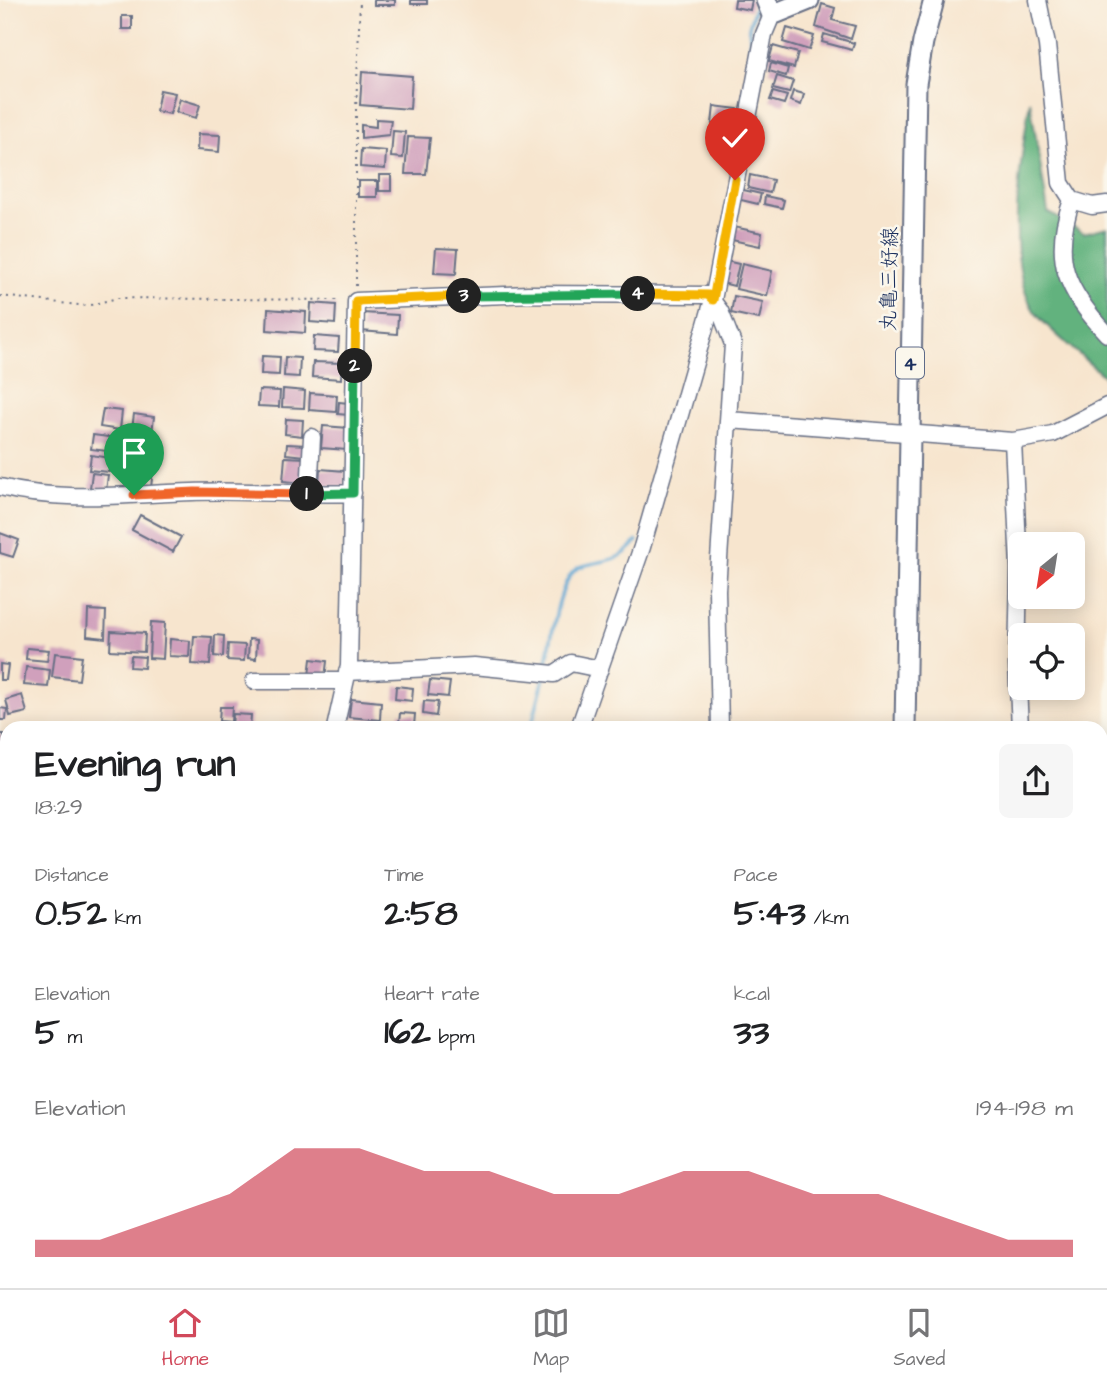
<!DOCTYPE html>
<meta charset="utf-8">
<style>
body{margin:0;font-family:"Architects Daughter","Klee One",sans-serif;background:#f6f6f6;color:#202124;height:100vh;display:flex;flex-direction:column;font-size:26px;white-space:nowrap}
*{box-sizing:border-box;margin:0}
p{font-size:23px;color:#757577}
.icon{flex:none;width:38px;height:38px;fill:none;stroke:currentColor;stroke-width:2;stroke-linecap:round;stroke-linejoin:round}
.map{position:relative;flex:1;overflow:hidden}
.details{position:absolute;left:0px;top:721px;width:1108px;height:567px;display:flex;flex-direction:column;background:#fff;border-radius:21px 21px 0 0;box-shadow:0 4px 18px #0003}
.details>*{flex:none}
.needle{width:46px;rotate:210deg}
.fabs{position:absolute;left:1008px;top:532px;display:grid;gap:14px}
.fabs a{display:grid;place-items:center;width:77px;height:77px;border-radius:10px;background:#fff;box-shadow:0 4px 18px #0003;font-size:35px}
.pin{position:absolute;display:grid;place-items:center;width:60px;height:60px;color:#fff;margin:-72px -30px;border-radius:50% 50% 50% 0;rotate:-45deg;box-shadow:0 0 7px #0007}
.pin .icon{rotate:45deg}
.km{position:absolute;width:35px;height:35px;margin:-18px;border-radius:50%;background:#222;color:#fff;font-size:19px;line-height:35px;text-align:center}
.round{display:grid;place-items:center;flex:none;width:74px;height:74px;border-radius:10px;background:#f6f6f6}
.summary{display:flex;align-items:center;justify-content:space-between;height:119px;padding:0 35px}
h1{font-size:38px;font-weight:700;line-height:52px}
.stats{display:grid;grid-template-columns:repeat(3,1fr);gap:10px;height:119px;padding:7px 35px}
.stats div{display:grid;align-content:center}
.stats b{font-size:35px;font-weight:700}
.stats small{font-size:19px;font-weight:400}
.stats p{font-size:19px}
.chart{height:196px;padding:14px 35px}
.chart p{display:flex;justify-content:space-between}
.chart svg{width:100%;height:126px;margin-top:7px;fill:#d1495b;opacity:.7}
.tabs{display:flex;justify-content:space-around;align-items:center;height:98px;border-top:2px solid #e0e0e0;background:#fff;font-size:19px;color:#757577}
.tabs a{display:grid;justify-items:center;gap:4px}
.tabs .on{color:#d1495b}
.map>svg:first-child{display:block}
.forest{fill:#62b27e;stroke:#3e706e;stroke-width:2}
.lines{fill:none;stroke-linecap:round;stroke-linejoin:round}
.stream{stroke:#5aa4d2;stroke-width:3.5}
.building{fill:#d0a0bc}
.minor-casing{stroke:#686f85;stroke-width:19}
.major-casing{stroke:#686f85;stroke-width:23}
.path{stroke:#686f85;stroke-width:2;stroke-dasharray:2 5;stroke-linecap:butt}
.minor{stroke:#fff;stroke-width:16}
.major{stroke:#fff;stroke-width:19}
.split-1-casing{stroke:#fff;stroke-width:14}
.split-2-casing{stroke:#fff;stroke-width:14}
.split-3-casing{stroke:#fff;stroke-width:14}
.split-4-casing{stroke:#fff;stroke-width:14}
.split-5-casing{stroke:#fff;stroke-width:14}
.split-1{stroke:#f0652b;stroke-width:9}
.split-2{stroke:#22a559;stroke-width:9}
.split-3{stroke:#f5b400;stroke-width:9}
.split-4{stroke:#22a559;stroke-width:9}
.split-5{stroke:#f5b400;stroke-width:9}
.labels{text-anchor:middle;stroke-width:5;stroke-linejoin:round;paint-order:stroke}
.shield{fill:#fbf7ec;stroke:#5e6b89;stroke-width:2}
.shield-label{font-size:19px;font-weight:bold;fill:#1b2f5e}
.street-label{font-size:21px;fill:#1b2f5e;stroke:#fbf7ec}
</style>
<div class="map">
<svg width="1107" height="1288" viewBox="0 0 1107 1288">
<rect width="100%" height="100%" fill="#fbf7ec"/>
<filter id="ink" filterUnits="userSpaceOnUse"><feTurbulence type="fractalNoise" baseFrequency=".0143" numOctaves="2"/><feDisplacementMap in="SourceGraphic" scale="14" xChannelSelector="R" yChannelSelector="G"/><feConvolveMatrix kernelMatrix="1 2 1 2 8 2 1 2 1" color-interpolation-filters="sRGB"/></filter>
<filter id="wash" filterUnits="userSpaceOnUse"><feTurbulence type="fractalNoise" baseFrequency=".00686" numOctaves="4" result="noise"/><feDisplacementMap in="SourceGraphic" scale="28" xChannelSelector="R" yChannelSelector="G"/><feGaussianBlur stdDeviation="1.57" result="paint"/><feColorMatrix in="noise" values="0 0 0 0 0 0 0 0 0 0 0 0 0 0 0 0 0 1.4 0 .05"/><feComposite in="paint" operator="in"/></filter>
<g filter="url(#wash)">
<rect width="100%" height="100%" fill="#f7e5ce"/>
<!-- forest -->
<path class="forest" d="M 1030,101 L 1048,212 L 1084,233 L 1107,227 L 1107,379 C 1090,363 1043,326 1033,309 C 1004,260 1021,156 1030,101 Z"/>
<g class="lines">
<!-- stream -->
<path class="stream" d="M 752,59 L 749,27 L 757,0
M 546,667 C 551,644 558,575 580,567 C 605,558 616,566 637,541
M 531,728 L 544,678"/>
</g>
<g id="blocks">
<!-- building -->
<path class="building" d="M 374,0 L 395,0 L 395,5 L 374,5 Z
M 411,0 L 427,0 L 427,4 L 411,4 Z
M 735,0 L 752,0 L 750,10 L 734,7 Z
M 822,4 L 835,8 L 832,20 L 855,26 L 851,39 L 816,27 Z
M 122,16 L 132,16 L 132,29 L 122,29 Z
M 787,28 L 814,36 L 809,50 L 783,42 Z
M 824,34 L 854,43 L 852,50 L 822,42 Z
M 773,46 L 798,53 L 794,68 L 769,61 Z
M 771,63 L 788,68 L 786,76 L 769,71 Z
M 362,72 L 412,76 L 410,109 L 360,105 Z
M 777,76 L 793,81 L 789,93 L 773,89 Z
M 160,90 L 175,93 L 170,114 L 156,111 Z
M 793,91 L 804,94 L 801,105 L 790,101 Z
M 773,92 L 787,96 L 784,104 L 770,100 Z
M 180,99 L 200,105 L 196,118 L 176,112 Z
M 714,106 L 738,109 L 736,127 L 712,124 Z
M 376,119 L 391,120 L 389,135 L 361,138 L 361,125 L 376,127 Z
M 715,127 L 734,129 L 732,144 L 713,142 Z
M 393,131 L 405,132 L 403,158 L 391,157 Z
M 198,134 L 220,135 L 219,152 L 197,150 Z
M 408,137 L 430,138 L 426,174 L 405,174 Z
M 361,149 L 386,151 L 385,169 L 360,167 Z
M 379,175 L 391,175 L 391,191 L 379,191 Z
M 750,175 L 773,180 L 770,193 L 748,188 Z
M 358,181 L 377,181 L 377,197 L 358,197 Z
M 739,189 L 761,194 L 758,204 L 737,199 Z
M 765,196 L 784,200 L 782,208 L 764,204 Z
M 734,227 L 762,233 L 760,246 L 732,240 Z
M 436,248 L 458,249 L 456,274 L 434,273 Z
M 726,261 L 739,264 L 734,286 L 722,283 Z
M 742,264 L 772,271 L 767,296 L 736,289 Z
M 734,296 L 763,302 L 759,319 L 731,313 Z
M 311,303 L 336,305 L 335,324 L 310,322 Z
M 268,309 L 306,312 L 305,333 L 267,330 Z
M 362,313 L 398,315 L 397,334 L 361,331 Z
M 314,336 L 339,338 L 338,352 L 313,351 Z
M 262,356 L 280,357 L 279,375 L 261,374 Z
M 285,357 L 300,358 L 299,377 L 284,376 Z
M 313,362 L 342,363 L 341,379 L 312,377 Z
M 283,389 L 305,391 L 304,408 L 282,407 Z
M 259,390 L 280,391 L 279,407 L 258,406 Z
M 310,393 L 337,395 L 336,412 L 309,410 Z
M 339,402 L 348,403 L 348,415 L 338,414 Z
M 103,409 L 122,411 L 120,430 L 100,427 Z
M 134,414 L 154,417 L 152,432 L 132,429 Z
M 286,419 L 303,420 L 302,436 L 285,434 Z
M 323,426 L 349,428 L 347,450 L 321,448 Z
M 93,435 L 116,438 L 114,452 L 91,449 Z
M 287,444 L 306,445 L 305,456 L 286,454 Z
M 134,445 L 153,447 L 151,461 L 132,459 Z
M 91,455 L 111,458 L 109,472 L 89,470 Z
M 285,457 L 305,458 L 304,483 L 283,481 Z
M 130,466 L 153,469 L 151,488 L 127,485 Z
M 320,469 L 345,471 L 344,487 L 319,485 Z
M 92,473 L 108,475 L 106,491 L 90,488 Z
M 140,515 L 181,537 L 173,552 L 132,530 Z
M 0,533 L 19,540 L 13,557 L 0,553 Z
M 88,610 L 106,611 L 105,638 L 87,636 Z
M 151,622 L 165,623 L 163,659 L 149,658 Z
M 111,631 L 145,633 L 144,652 L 110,650 Z
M 215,635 L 224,636 L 223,657 L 214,656 Z
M 194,636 L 212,637 L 210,665 L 192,664 Z
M 170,639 L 190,641 L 189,657 L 169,656 Z
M 249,639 L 257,640 L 256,659 L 248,658 Z
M 228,644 L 245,645 L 244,661 L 227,660 Z
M 27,648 L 49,650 L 47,661 L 26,659 Z
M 55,653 L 82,656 L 79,680 L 52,677 Z
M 131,656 L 145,657 L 144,668 L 130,667 Z
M 311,659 L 327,661 L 325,678 L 309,676 Z
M 0,664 L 8,665 L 6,680 L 0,680 Z
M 26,667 L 50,670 L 48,687 L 24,685 Z
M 430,680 L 450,682 L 448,697 L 428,695 Z
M 396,686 L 413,688 L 412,701 L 395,699 Z
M 22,695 L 27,712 L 10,716 L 6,700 Z
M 351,699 L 381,702 L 380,720 L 349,717 Z
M 424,701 L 438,702 L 436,716 L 423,714 Z
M 220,707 L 232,707 L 231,722 L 219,721 Z
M 0,708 L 7,709 L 6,720 L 0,720 Z
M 400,713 L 415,714 L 414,726 L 399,724 Z
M 233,714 L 251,715 L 250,728 L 232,728 Z
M 0,734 L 4,734 L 4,746 L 0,746 Z
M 0,753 L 7,753 L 7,760 L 0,760 Z
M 0,771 L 7,772 L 5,796 L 0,795 Z
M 0,807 L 5,807 L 3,823 L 0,823 Z
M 0,830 L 7,831 L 6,847 L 0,846 Z
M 2,1267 L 7,1267 L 7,1281 L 2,1281 Z
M 295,1281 L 313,1281 L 312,1288 L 294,1286 Z"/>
</g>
</g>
<g filter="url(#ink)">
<use href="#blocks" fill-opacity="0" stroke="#686f85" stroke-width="2"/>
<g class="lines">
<!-- minor casing -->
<g class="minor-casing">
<path id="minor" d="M 1038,0 L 1047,45 L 1061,183 L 1072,200 L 1092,206 L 1107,204
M 1072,200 C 1051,259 1066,290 1107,334
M 729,420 L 1013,441 L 1053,434 L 1107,406
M 1013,441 L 1019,568 L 1017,665 L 1020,728
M 0,487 C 64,503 127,494 192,492 C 246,490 300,495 353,493
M 309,494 L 312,437
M 347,672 L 474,666 L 554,674 L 571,663 L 600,669
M 254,681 L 344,681
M 335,728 L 349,666 L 356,301 L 528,294 L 708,295 L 720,311 L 733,344 L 717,590 L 720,728
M 579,728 L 642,547 L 713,300 L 764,34 L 772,15
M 1101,861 L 1107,861
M 0,862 L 7,863
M 0,1051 L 7,1051
M 1101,1062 L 1107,1062
M 345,1288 L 348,1281
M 608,1288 L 613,1281"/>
</g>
<!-- major casing -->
<g class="major-casing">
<path id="major" d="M 766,0 L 772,15 L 809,0
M 905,728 L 916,84 L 923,42 L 934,0
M 898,1288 L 898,1281"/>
</g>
<!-- path -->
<path class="path" d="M 356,286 L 356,110 L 360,0
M 0,296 L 87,306 L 117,298 L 341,300"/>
<!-- minor -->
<use href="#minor" class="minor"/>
<!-- major -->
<use href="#major" class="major"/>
</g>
</g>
<g class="lines" filter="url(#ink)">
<!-- split-1 casing -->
<g class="split-1-casing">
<path id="split-1" d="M 134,495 L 195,492 L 307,494"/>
</g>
<!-- split-2 casing -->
<g class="split-2-casing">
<path id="split-2" d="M 307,494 L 353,493 L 355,366"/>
</g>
<!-- split-3 casing -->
<g class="split-3-casing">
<path id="split-3" d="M 355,366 L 356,301 L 464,296"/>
</g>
<!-- split-4 casing -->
<g class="split-4-casing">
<path id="split-4" d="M 464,296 L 638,294"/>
</g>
<!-- split-5 casing -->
<g class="split-5-casing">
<path id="split-5" d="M 638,294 L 708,295 L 713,300 L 735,180"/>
</g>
<!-- split-1 -->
<use href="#split-1" class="split-1"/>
<!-- split-2 -->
<use href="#split-2" class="split-2"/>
<!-- split-3 -->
<use href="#split-3" class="split-3"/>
<!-- split-4 -->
<use href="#split-4" class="split-4"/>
<!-- split-5 -->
<use href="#split-5" class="split-5"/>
</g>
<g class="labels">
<!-- shield labels -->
<rect class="shield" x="896" y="347.5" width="28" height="31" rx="5"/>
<g class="shield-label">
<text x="910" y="370">4</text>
</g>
<!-- street labels -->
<g class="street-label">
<text transform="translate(889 279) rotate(-89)" y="7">丸亀三好線</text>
</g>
</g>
</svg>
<div class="fabs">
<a><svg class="needle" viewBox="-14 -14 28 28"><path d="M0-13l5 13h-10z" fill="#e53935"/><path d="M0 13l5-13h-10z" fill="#757577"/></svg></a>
<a><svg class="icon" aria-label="locate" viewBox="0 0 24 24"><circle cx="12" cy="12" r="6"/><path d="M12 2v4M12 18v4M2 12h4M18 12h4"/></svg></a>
</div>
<div class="pin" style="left:134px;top:495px;background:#1e9e55"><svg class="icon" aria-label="arrive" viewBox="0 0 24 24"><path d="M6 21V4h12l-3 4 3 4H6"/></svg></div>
<div class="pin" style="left:735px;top:180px;background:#d93025"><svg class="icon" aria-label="check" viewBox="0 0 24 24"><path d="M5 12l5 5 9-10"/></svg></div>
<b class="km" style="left:307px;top:494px">1</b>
<b class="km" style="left:355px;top:366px">2</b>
<b class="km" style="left:464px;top:296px">3</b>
<b class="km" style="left:638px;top:294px">4</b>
<section class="details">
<div class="summary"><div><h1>Evening run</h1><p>18:29</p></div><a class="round"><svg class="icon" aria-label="share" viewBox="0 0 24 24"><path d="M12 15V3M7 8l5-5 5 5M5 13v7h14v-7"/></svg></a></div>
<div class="stats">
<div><p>Distance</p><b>0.52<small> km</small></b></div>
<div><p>Time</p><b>2:58</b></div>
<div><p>Pace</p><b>5:43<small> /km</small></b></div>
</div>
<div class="stats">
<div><p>Elevation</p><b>5<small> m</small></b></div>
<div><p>Heart rate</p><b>162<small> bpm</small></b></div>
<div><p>kcal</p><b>33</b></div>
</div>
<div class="chart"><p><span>Elevation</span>194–198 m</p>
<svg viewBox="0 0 160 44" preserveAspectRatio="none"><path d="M0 44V38L10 38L20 30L30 22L40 6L50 6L60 14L70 14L80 22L90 22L100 14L110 14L120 22L130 22L140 30L150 38L160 38V44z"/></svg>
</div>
</section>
</div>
<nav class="tabs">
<a class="on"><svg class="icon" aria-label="home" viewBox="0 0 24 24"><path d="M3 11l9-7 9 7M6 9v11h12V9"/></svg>Home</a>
<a><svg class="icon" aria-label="map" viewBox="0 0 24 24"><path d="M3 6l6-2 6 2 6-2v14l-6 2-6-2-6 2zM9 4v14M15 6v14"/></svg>Map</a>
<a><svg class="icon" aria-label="saved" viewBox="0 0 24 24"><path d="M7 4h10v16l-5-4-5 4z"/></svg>Saved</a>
</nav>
